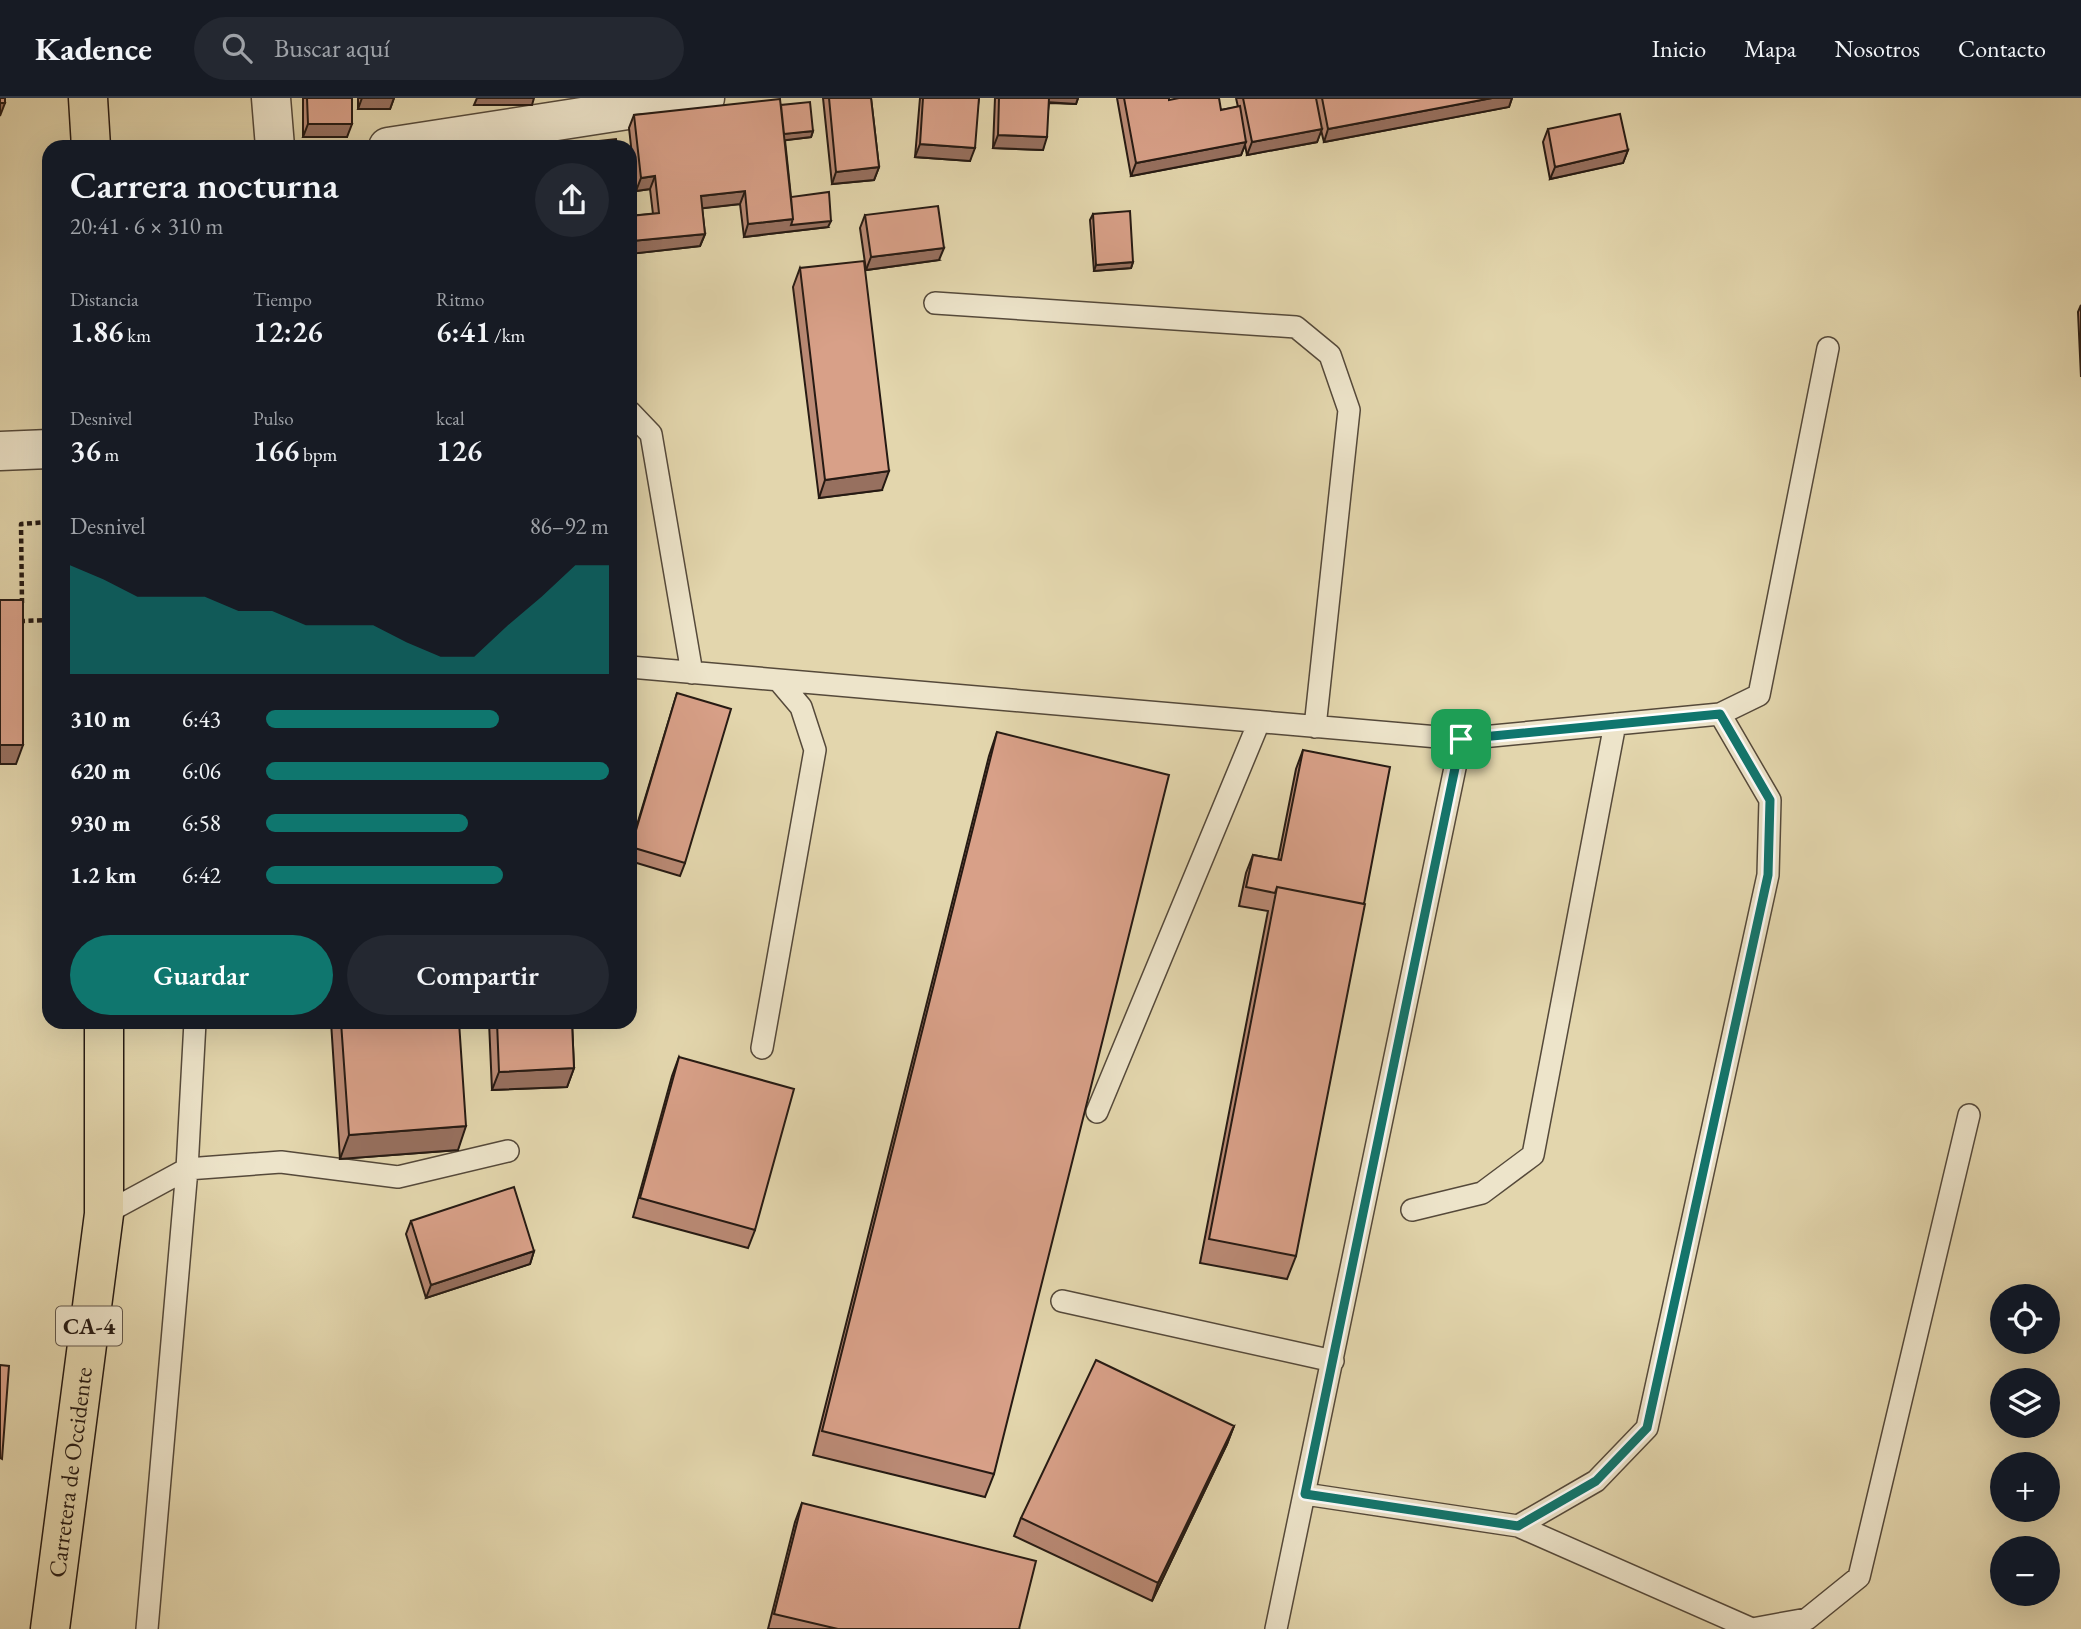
<!DOCTYPE html>
<html lang="es">
<meta charset="utf-8">
<style>
body{margin:0;font-family:"EB Garamond",serif;background:#242831;color:#f1f3f6;height:100vh;display:flex;flex-direction:column;font-size:26px;white-space:nowrap}
*{box-sizing:border-box;margin:0}
p{font-size:23px;color:#9ea1a6}
.icon{flex:none;width:38px;height:38px;fill:none;stroke:currentColor;stroke-width:2;stroke-linecap:round;stroke-linejoin:round}
.map{position:relative;flex:1;overflow:hidden}
.panel{position:absolute;left:42px;top:42px;width:595px;height:889px;display:flex;flex-direction:column;background:#171b24;border-radius:21px;box-shadow:0 7px 28px #0002}
.panel>*{flex:none}
.controls{position:absolute;left:1990px;top:1186px;display:grid;gap:14px}
.controls a{display:grid;place-items:center;width:70px;height:70px;border-radius:50%;background:#171b24;box-shadow:0 7px 28px #0002;font-size:35px}
.pin{position:absolute;display:grid;place-items:center;width:60px;height:60px;color:#fff;margin:-30px;border-radius:14px;box-shadow:0 4px 10px #0006}
.round{display:grid;place-items:center;flex:none;width:74px;height:74px;border-radius:37px;background:#242831}
.overview{display:flex;align-items:center;justify-content:space-between;height:119px;padding:0 28px}
h1{font-size:38px;font-weight:600;line-height:52px}
.stats{display:grid;grid-template-columns:repeat(3,1fr);gap:10px;height:119px;padding:7px 28px}
.stats div{display:grid;align-content:center}
.stats b{font-size:30px;font-weight:600}
.stats small{font-size:19px;font-weight:400}
.stats p{font-size:19px}
.chart{height:196px;padding:14px 28px}
.chart p{display:flex;justify-content:space-between}
.chart svg{width:100%;height:126px;margin-top:7px;fill:#0f766e;opacity:.7}
.button{display:flex;gap:14px;margin-top:auto;padding:14px 28px}
.button a{flex:1;height:80px;border-radius:42px;background:#0f766e;color:#fff;font-size:28px;font-weight:600;line-height:80px;text-align:center}
.button a+a{background:#242831;color:#f1f3f6}
ul{padding:0 28px;list-style:none;font-size:23px}
li{display:grid;grid-template-columns:112px 84px 1fr;align-items:center;height:52px}
li i{height:18px;border-radius:9px;background:#0f766e}
header{display:flex;align-items:center;gap:42px;box-sizing:border-box;height:98px;padding:0 35px;background:#171b24;border-bottom:2px solid #363941}
header strong{font-size:33px}
nav{display:flex;gap:38px;margin-inline-start:auto;font-size:24px}
.search{width:490px;height:63px;background:#242831;display:flex;align-items:center;gap:18px;box-sizing:border-box;padding:0 24px;border-radius:38px;color:#9ea1a6;font-size:26px}
.map>svg:first-child{display:block}
.lines{fill:none;stroke-linecap:round;stroke-linejoin:round}
.lane-casing{stroke:#55493a;stroke-width:24}
.street-casing{stroke:#55493a;stroke-width:41}
.primary-casing{stroke:#261a13;stroke-width:41}
.path{stroke:#261a13;stroke-width:4.5;stroke-dasharray:5 3.5;stroke-linecap:butt}
.lane{stroke:#ede4ca;stroke-width:21}
.street{stroke:#ede4ca;stroke-width:38}
.primary{stroke:#e3d6ad;stroke-width:38}
.wall{fill:#ba8a75;stroke:#261a13;stroke-width:2}
.shaded-wall{fill:#97705f;stroke:#261a13;stroke-width:2}
.building{fill:#d8a088;stroke:#261a13;stroke-width:2}
.route-casing{stroke:#fff;stroke-width:14}
.route{stroke:#0f766e;stroke-width:9}
.labels{text-anchor:middle;stroke-width:5;stroke-linejoin:round;paint-order:stroke}
.shield{fill:#ede4ca;stroke:#62574a;stroke-width:2}
.shield-label{font-size:23px;font-weight:bold;fill:#261a13}
.street-label{font-size:24px;fill:#261a13;stroke:#ede4ca}
</style>
<header>
<strong>Kadence</strong>
<div class="search"><svg class="icon" aria-label="search" viewBox="0 0 24 24"><circle cx="10" cy="10" r="6"/><path d="M15 15l6 6"/></svg>Buscar aquí</div>
<nav><a>Inicio</a><a>Mapa</a><a>Nosotros</a><a>Contacto</a></nav>
</header>
<div class="map">
<svg width="2081" height="1531" viewBox="0 0 2081 1531">
<rect width="100%" height="100%" fill="#e3d6ad"/>
<filter id="stains"><feTurbulence type="fractalNoise" baseFrequency=".00286" numOctaves="4"/><feColorMatrix values="0 0 0 0 .2 0 0 0 0 .09 0 0 0 0 .02 0 0 0 .5 -.17"/></filter>
<radialGradient id="worn" r=".72"><stop offset=".6" stop-color="#630" stop-opacity="0"/><stop offset="1" stop-color="#630" stop-opacity=".3"/></radialGradient>
<g class="lines">
<!-- lane casing -->
<g class="lane-casing">
<path id="lane" d="M 935,205 L 1296,229 L 1330,257 L 1349,312 L 1315,629
M 630,314 L 651,336 L 692,575
M 630,569 L 1461,641 L 1720,616 L 1759,597 L 1828,250
M 762,950 L 815,652 L 801,609 L 779,583
M 1097,1014 L 1259,624
M 1412,1112 L 1482,1095 L 1533,1057 L 1615,626
M 104,1116 L 187,1071 L 281,1064 L 398,1079 L 508,1053
M 1062,1203 L 1333,1263
M 1305,1396 L 1518,1428 L 1596,1383 L 1647,1330 L 1768,777 L 1770,702 L 1720,616
M 1518,1428 L 1752,1531 L 1807,1521 L 1859,1479 L 1969,1017
M 147,1531 L 187,1071 L 195,924
M 1276,1531 L 1461,641"/>
</g>
<!-- street casing -->
<g class="street-casing">
<path id="street" d="M 271,0 L 275,49
M 388,49 L 705,0
M 0,353 L 49,351"/>
</g>
<!-- primary casing -->
<g class="primary-casing">
<g id="primary">
<path d="M 88,0 L 91,49"/>
<path id="s1" d="M 50,1531 L 104,1116 L 104,924"/>
</g>
</g>
<!-- path -->
<path class="path" d="M 22,505 L 21,426 L 49,424
M 22,521 L 22,523 L 49,522"/>
<!-- lane -->
<use href="#lane" class="lane"/>
<!-- street -->
<use href="#street" class="street"/>
<!-- primary -->
<use href="#primary" class="primary"/>
</g>
<!-- wall -->
<path class="wall" d="M 303,0 L 352,0 L 347,39 L 303,39 Z
M 358,0 L 394,0 L 390,11 L 358,11 Z
M 823,0 L 871,0 L 879,69 L 874,82 L 832,86 Z
M 920,0 L 979,0 L 970,63 L 915,59 Z
M 995,0 L 1078,0 L 1076,6 L 1049,5 L 1043,52 L 993,50 Z
M 1117,0 L 1169,0 L 1169,2 L 1221,12 L 1238,9 L 1236,0 L 1512,0 L 1509,9 L 1324,44 L 1321,32 L 1317,44 L 1247,57 L 1245,47 L 1241,57 L 1131,78 Z
M 781,7 L 813,33 L 811,39 L 785,42 L 791,99 L 828,129 L 744,139 L 740,106 L 702,110 L 705,136 L 700,148 L 630,156 L 630,118 L 653,116 L 650,91 L 636,93 L 629,30 L 634,17 Z
M 1548,31 L 1628,52 L 1623,65 L 1550,81 L 1543,44 Z
M 1093,116 L 1133,164 L 1131,170 L 1094,173 L 1090,122 Z
M 865,117 L 939,162 L 866,172 L 860,130 Z
M 800,170 L 882,392 L 819,400 L 793,189 Z
M 2081,207 L 2081,279 L 2078,214 Z
M 677,595 L 685,765 L 680,778 L 630,763 L 630,750 Z
M 997,634 L 994,1376 L 985,1399 L 813,1357 L 989,658 Z
M 1303,652 L 1296,1158 L 1287,1181 L 1200,1165 L 1268,813 L 1239,808 L 1246,775 L 1253,757 L 1278,762 L 1296,671 Z
M 331,924 L 459,924 L 458,1052 L 340,1061 Z
M 489,924 L 572,924 L 574,970 L 567,989 L 492,992 Z
M 679,959 L 755,1132 L 748,1150 L 633,1119 L 672,978 Z
M 411,1123 L 534,1153 L 530,1166 L 426,1200 L 406,1136 Z
M 1234,1328 L 1227,1346 L 1152,1503 L 1014,1438 L 1021,1420 Z
M 802,1405 L 1019,1531 L 768,1531 L 795,1424 Z"/>
<!-- shaded-wall -->
<path class="shaded-wall" d="M 362,0 L 394,0 L 390,11 L 358,11 Z
M 477,0 L 534,0 L 532,7 L 474,7 Z
M 1046,0 L 1078,0 L 1076,6 L 1045,4 Z
M 1492,0 L 1512,0 L 1509,9 L 1324,44 L 1328,31 Z
M 0,5 L 5,5 L 0,18 Z
M 308,26 L 352,26 L 347,39 L 303,39 Z
M 1322,31 L 1317,44 L 1247,57 L 1252,44 Z
M 813,33 L 811,39 L 779,43 L 781,36 Z
M 998,37 L 1047,39 L 1043,52 L 993,50 Z
M 1246,44 L 1241,57 L 1131,78 L 1136,65 Z
M 920,46 L 975,50 L 970,63 L 915,59 Z
M 1628,52 L 1623,65 L 1550,81 L 1555,69 Z
M 879,69 L 874,82 L 832,86 L 836,74 Z
M 655,78 L 650,91 L 636,93 L 641,80 Z
M 745,93 L 740,106 L 696,111 L 701,98 Z
M 793,121 L 831,123 L 828,129 L 744,139 L 748,126 Z
M 705,136 L 700,148 L 630,156 L 630,148 L 632,143 Z
M 944,150 L 939,162 L 866,172 L 871,159 Z
M 1133,164 L 1131,170 L 1094,173 L 1096,167 Z
M 889,373 L 882,392 L 819,400 L 825,382 Z
M 0,647 L 23,647 L 16,666 L 0,666 Z
M 574,970 L 567,989 L 492,992 L 499,974 Z
M 466,1028 L 458,1052 L 340,1061 L 349,1037 Z
M 534,1153 L 530,1166 L 426,1200 L 431,1187 Z
M 1234,1328 L 1227,1346 L 1152,1503 L 1158,1485 Z"/>
<!-- building -->
<path class="building" d="M 0,0 L 5,0 L 5,5 L 0,5 Z
M 307,0 L 352,0 L 352,26 L 308,26 Z
M 829,0 L 871,0 L 879,69 L 836,74 Z
M 923,0 L 979,0 L 975,50 L 920,46 Z
M 999,0 L 1049,0 L 1047,39 L 998,37 Z
M 1124,0 L 1169,0 L 1169,2 L 1179,0 L 1219,0 L 1221,12 L 1240,8 L 1246,44 L 1136,65 Z
M 1243,0 L 1316,0 L 1322,31 L 1252,44 Z
M 1322,0 L 1492,0 L 1328,31 Z
M 780,1 L 793,121 L 748,126 L 745,93 L 701,98 L 705,136 L 632,143 L 630,118 L 659,115 L 655,78 L 641,80 L 634,17 Z
M 810,4 L 813,33 L 784,36 L 781,7 Z
M 1620,16 L 1628,52 L 1555,69 L 1548,31 Z
M 616,41 L 617,49 L 544,49 Z
M 512,46 L 512,49 L 481,49 Z
M 829,94 L 831,123 L 791,127 L 793,121 L 791,99 Z
M 938,108 L 944,150 L 871,159 L 865,117 Z
M 1130,113 L 1133,164 L 1096,167 L 1093,116 Z
M 864,163 L 889,373 L 825,382 L 800,170 Z
M 630,440 L 633,440 L 631,468 L 630,468 Z
M 0,502 L 23,502 L 23,647 L 0,647 Z
M 677,595 L 731,611 L 685,765 L 631,749 Z
M 997,634 L 1169,677 L 994,1376 L 822,1333 Z
M 1303,652 L 1390,669 L 1364,806 L 1277,789 L 1275,795 L 1246,789 L 1253,757 L 1281,762 Z
M 1277,789 L 1365,806 L 1296,1158 L 1209,1141 Z
M 341,924 L 459,924 L 466,1028 L 349,1037 Z
M 497,924 L 572,924 L 574,970 L 499,974 Z
M 679,959 L 794,991 L 755,1132 L 640,1100 Z
M 514,1089 L 534,1153 L 431,1187 L 411,1123 Z
M 1096,1262 L 1234,1328 L 1158,1485 L 1021,1420 Z
M 0,1267 L 9,1268 L 2,1361 L 0,1360 Z
M 802,1405 L 1036,1463 L 1019,1531 L 838,1531 L 774,1516 Z"/>
<g class="lines">
<!-- route casing -->
<g class="route-casing">
<path id="route" d="M 1720,616 L 1770,702 L 1768,777 L 1647,1330 L 1596,1383 L 1518,1428 L 1305,1396 L 1461,641 Z"/>
</g>
<!-- route -->
<use href="#route" class="route"/>
</g>
<g class="labels">
<!-- shield labels -->
<rect class="shield" x="56" y="1208.5" width="66" height="39" rx="5"/>
<g class="shield-label">
<text x="89" y="1236">CA-4</text>
</g>
<!-- street labels -->
<g class="street-label">
<text dy="8" stroke="none"><textPath href="#s1" startOffset="158">Carretera de Occidente</textPath></text>
</g>
</g>
<rect width="100%" height="100%" filter="url(#stains)"/>
<rect width="100%" height="100%" fill="url(#worn)"/>
</svg>
<div class="controls">
<a><svg class="icon" aria-label="locate" viewBox="0 0 24 24"><circle cx="12" cy="12" r="6"/><path d="M12 2v4M12 18v4M2 12h4M18 12h4"/></svg></a>
<a><svg class="icon" aria-label="layers" viewBox="0 0 24 24"><path d="M12 4l9 5-9 5-9-5zM3 14l9 5 9-5"/></svg></a>
<a>+</a>
<a>−</a>
</div>
<div class="pin" style="left:1461px;top:641px;background:#1e9e55"><svg class="icon" aria-label="arrive" viewBox="0 0 24 24"><path d="M6 21V4h12l-3 4 3 4H6"/></svg></div>
<section class="panel">
<div class="overview"><div><h1>Carrera nocturna</h1><p>20:41 · 6 × 310 m</p></div><a class="round"><svg class="icon" aria-label="share" viewBox="0 0 24 24"><path d="M12 15V3M7 8l5-5 5 5M5 13v7h14v-7"/></svg></a></div>
<div class="stats">
<div><p>Distancia</p><b>1.86<small> km</small></b></div>
<div><p>Tiempo</p><b>12:26</b></div>
<div><p>Ritmo</p><b>6:41<small> /km</small></b></div>
</div>
<div class="stats">
<div><p>Desnivel</p><b>36<small> m</small></b></div>
<div><p>Pulso</p><b>166<small> bpm</small></b></div>
<div><p>kcal</p><b>126</b></div>
</div>
<div class="chart"><p><span>Desnivel</span>86–92 m</p>
<svg viewBox="0 0 160 44" preserveAspectRatio="none"><path d="M0 44V6L10 11L20 17L30 17L40 17L50 22L60 22L70 27L80 27L90 27L100 33L110 38L120 38L130 27L140 17L150 6L160 6V44z"/></svg>
</div>
<ul>
<li><b>310 m</b>6:43<i style="width:68%"></i></li>
<li><b>620 m</b>6:06<i style="width:100%"></i></li>
<li><b>930 m</b>6:58<i style="width:59%"></i></li>
<li><b>1.2 km</b>6:42<i style="width:69%"></i></li>
</ul>
<div class="button"><a>Guardar</a><a>Compartir</a></div>
</section>
</div>
